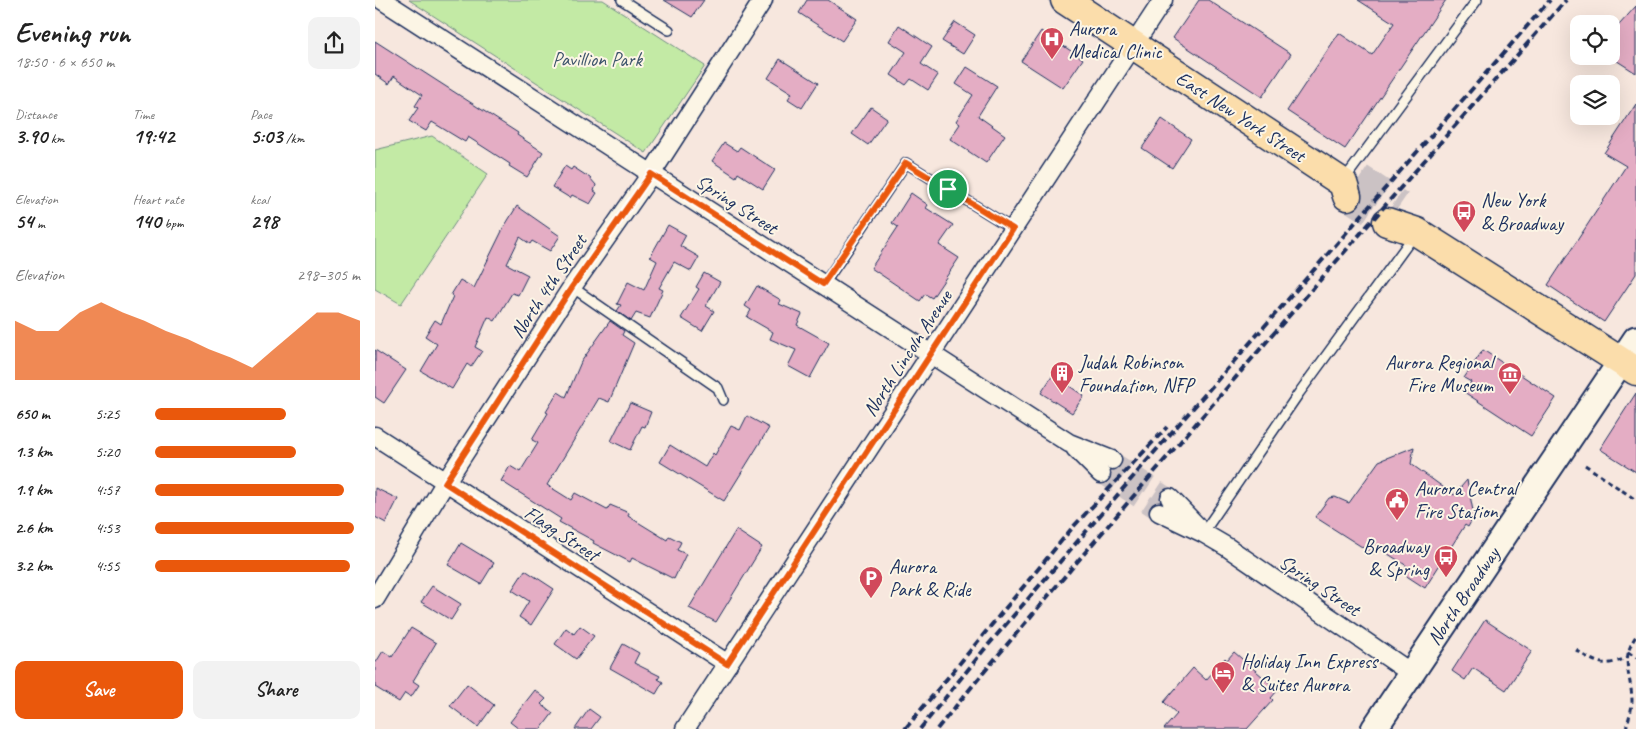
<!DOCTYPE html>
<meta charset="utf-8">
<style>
body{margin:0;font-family:Caveat,sans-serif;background:#f2f2f2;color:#222;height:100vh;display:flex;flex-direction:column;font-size:19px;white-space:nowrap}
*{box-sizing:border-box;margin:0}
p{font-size:16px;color:#767676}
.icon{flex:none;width:28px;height:28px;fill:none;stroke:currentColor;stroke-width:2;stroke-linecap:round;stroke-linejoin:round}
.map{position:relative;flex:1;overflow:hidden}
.panel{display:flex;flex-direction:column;background:#fff;width:375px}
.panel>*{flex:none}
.fabs{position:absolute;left:1195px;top:15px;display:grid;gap:10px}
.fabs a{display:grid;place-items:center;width:50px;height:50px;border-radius:10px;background:#fff;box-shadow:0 5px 20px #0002;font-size:25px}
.pin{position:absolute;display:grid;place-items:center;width:42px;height:42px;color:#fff;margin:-21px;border:2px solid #fff;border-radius:50%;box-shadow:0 1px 5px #0007}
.round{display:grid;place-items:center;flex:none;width:52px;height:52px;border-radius:10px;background:#f2f2f2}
.headline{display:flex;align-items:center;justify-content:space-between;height:85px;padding:0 15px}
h1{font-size:28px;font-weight:700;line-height:38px}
.figures{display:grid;grid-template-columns:repeat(3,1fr);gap:8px;height:85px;padding:5px 15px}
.figures div{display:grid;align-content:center}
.figures b{font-size:21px;font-weight:700}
.figures small{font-size:14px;font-weight:400}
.figures p{font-size:14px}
.chart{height:140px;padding:10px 15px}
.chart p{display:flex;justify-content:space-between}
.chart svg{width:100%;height:90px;margin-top:5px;fill:#ea580c;opacity:.7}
.action{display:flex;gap:10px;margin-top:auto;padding:10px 15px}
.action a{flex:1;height:58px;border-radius:10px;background:#ea580c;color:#fff;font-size:20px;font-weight:700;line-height:58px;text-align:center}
.action a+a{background:#f2f2f2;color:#222}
ul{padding:0 15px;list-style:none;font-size:16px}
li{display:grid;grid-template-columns:80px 60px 1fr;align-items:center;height:38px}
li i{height:12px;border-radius:6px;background:#ea580c}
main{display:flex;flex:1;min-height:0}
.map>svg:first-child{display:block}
.green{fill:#c3eaa5;stroke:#6f8c82}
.building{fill:#e4adc4;stroke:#1b2f5e}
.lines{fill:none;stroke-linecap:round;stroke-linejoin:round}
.minor-tunnel{stroke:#cbc2c4;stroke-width:18;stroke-dasharray:18 9;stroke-linecap:butt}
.primary-tunnel{stroke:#cbc2c4;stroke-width:28;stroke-dasharray:28 14;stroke-linecap:butt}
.service-casing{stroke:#1b2f5e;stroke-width:12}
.minor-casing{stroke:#1b2f5e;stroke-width:21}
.secondary-casing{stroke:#1b2f5e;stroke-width:29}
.primary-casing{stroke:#1b2f5e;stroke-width:31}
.path{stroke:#1b2f5e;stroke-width:3;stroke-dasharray:5 4;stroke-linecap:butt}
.service{stroke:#fcf5e5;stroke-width:9}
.minor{stroke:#fcf5e5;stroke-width:18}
.secondary{stroke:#fcf5e5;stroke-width:25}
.primary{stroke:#fbddab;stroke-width:28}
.rail{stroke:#1b2f5e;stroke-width:4;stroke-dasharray:8 4;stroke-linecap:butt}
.route-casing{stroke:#fff;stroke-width:10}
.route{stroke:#ea580c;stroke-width:6}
.labels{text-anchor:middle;stroke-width:4;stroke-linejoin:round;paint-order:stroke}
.poi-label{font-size:20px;fill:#1b2f5e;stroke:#fcf5e5;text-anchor:start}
.park-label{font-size:20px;fill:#3d546c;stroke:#fcf5e5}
.street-label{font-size:20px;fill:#1b2f5e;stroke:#fcf5e5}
</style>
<main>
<section class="panel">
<div class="headline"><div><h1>Evening run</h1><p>18:50 · 6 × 650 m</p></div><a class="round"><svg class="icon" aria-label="share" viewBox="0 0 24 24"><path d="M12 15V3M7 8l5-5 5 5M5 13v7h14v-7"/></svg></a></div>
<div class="figures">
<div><p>Distance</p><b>3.90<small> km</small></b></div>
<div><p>Time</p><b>19:42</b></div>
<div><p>Pace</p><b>5:03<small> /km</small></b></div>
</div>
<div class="figures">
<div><p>Elevation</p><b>54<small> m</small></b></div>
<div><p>Heart rate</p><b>140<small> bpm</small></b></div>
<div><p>kcal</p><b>298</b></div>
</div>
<div class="chart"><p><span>Elevation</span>298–305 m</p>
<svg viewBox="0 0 160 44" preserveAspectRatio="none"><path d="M0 44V15L10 20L20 20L30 11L40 6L50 11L60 15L70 20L80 24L90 29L100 33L110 38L120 29L130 20L140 11L150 11L160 15V44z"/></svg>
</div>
<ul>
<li><b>650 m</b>5:25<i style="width:64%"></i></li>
<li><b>1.3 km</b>5:20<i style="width:69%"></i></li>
<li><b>1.9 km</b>4:57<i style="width:92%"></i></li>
<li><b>2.6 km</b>4:53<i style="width:97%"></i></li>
<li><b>3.2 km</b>4:55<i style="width:95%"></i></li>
</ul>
<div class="action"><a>Save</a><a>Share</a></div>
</section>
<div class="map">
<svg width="1261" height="729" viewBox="0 0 1261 729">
<rect width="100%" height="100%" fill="#f7e7de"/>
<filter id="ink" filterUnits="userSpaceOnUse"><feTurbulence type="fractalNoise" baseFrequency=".02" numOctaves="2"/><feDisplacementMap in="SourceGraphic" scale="10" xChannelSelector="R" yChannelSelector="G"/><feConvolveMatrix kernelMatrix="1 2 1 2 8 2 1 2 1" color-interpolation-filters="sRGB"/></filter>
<g filter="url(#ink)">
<!-- green -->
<path class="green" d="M 34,0 L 228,0 L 330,66 L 271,153 Z
M 57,136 L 113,174 L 26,304 L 0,289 L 0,150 Z"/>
<!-- building -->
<path class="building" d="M 289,0 L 329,0 L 317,17 Z
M 432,0 L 453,0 L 482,19 L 467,41 L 424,13 Z
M 824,0 L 833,0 L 916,54 L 887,97 L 798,38 Z
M 983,0 L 1071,0 L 970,149 L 912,111 L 964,33 L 997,55 L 1019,23 Z
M 1261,6 L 1261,73 L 1236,57 L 1236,34 Z
M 580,22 L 600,35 L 588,54 L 567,41 Z
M 524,25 L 557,47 L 546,64 L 563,75 L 553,90 L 536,79 L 531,85 L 516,75 L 531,52 L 514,41 Z
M 666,31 L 708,59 L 688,88 L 646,61 Z
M 0,41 L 143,133 L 142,135 L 168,152 L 152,177 L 134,166 L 135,164 L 93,137 L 90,142 L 57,122 L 51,131 L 34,121 L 43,108 L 40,106 L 47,95 L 19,76 L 14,84 L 0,74 Z
M 405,59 L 443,83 L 427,108 L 413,99 L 417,93 L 393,78 Z
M 592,67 L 622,86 L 603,116 L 630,135 L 611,163 L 575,139 L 585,124 L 581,121 L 598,95 L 581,84 Z
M 1261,104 L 1261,274 L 1229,322 L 1173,285 L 1251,166 L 1229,153 Z
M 496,107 L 512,118 L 493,145 L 477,134 Z
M 787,119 L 816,139 L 797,168 L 767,148 Z
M 349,143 L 362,151 L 365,147 L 400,170 L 388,189 L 363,173 L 361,177 L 337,161 Z
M 190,166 L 196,170 L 198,167 L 215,178 L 221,185 L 219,191 L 222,193 L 215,204 L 197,195 L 195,198 L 177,187 Z
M 536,193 L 553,205 L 551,208 L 578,225 L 564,245 L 584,258 L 557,298 L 550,294 L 545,301 L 496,268 L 523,227 L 517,223 Z
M 142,206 L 185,236 L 175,251 L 157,241 L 155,244 L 145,237 L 132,264 L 153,275 L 143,295 L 137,293 L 120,321 L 113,317 L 100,347 L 107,351 L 96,367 L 92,364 L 77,389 L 46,371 L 62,344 L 50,336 L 60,320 L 66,324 L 78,296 L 76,295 L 85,280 L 99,288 L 129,227 Z
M 293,225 L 311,235 L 305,246 L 324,257 L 316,271 L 299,262 L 284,288 L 288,290 L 275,318 L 261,313 L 256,321 L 242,311 L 246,305 L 242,304 L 253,282 L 269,290 L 282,261 L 275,257 Z
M 329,273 L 345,282 L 331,306 L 339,311 L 327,331 L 306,318 L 324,289 L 321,287 Z
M 382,286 L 406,300 L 404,304 L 427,314 L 422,325 L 454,343 L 435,378 L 413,366 L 421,350 L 395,339 L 398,332 L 372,317 L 376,310 L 370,306 Z
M 235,321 L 249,331 L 247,335 L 259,343 L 234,402 L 224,398 L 172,485 L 196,500 L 200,493 L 232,510 L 235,505 L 254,513 L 253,516 L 292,540 L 294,536 L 306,542 L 302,550 L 311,554 L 299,579 L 257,558 L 255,562 L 218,543 L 219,541 L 184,522 L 186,519 L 126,481 L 135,466 L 145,472 L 163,443 L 157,440 L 173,413 L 171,412 L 183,392 L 191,397 L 206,362 Z
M 0,350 L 31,370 L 9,403 L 0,397 Z
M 1108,350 L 1181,398 L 1156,436 L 1089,392 L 1096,382 L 1089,378 Z
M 678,375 L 709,396 L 697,413 L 666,393 Z
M 1261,393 L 1261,472 L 1225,449 Z
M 255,403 L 276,412 L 270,427 L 267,426 L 255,450 L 236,441 Z
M 372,416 L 394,428 L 349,501 L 285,462 L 295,445 L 330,467 L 338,453 L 340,455 L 356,426 L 365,430 Z
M 1039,447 L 1036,464 L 1079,495 L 1092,480 L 1099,516 L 1093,527 L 1090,525 L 1050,588 L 1027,573 L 1032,566 L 1002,547 L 998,554 L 940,517 L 954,498 L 960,497 L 974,503 L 1004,461 Z
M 0,488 L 23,499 L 11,523 L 0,517 Z
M 361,530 L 387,547 L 341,622 L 314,608 Z
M 86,543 L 119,563 L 106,584 L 73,565 Z
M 150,570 L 179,589 L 156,625 L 144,617 L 154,601 L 137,590 Z
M 57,586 L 86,604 L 76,620 L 46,602 Z
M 1110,620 L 1157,651 L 1131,690 L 1098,668 L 1090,680 L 1077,671 Z
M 205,626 L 219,636 L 201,659 L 180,644 L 191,628 L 199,634 Z
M 36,628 L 61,643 L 38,681 L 44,685 L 36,697 L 30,693 L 24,702 L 0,687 L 0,664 L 8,651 L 17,657 Z
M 248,644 L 264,653 L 259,663 L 285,676 L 283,679 L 288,682 L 281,694 L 235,668 Z
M 859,652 L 903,690 L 896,698 L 898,700 L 872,729 L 789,729 L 802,714 L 789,702 L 818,668 L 831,680 L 850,658 L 852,660 Z
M 92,684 L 119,705 L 103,727 L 75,706 Z
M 160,690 L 171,699 L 166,704 L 178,713 L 166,729 L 144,729 L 135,722 Z
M 214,709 L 225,717 L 216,729 L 200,729 Z"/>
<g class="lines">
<!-- minor-tunnel -->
<path class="minor-tunnel" d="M 737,460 L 795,498
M 726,474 L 784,512"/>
<!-- primary-tunnel -->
<path class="primary-tunnel" d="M 985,178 L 1025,205
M 972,196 L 1012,222"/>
<!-- service casing -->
<g class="service-casing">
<path id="service" d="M 247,0 L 294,30
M 969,180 L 1102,0
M 449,284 L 531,163 L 638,229
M 197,287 L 343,388 L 348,400
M 828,533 L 924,393 L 1040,234"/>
</g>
<!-- minor casing -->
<g class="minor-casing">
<path id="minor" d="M 7,0 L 694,443 L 737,460
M 0,436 L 353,664
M 700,448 L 726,474
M 795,498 L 821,525
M 784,512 L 828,533 L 852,547 L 1036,673
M 0,599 L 70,483 L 197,287 L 276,174 L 388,0
M 310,729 L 788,0"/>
</g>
<!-- secondary casing -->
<g class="secondary-casing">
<path id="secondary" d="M 999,729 L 1261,339"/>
</g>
<!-- primary casing -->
<g class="primary-casing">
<path id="primary" d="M 690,0 L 968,183 L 972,196
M 1012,222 L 1042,232 L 1261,371"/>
</g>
<!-- path -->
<path class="path" d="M 1210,465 L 1261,500
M 1201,650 C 1221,663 1228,668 1251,658
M 1253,652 L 1261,658
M 1251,729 C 1253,720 1257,710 1257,702 C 1257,675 1244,661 1261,636"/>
<!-- service -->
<use href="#service" class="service"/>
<!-- minor -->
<use href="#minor" class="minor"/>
<!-- secondary -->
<use href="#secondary" class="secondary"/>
<!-- primary -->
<use href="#primary" class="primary"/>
<!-- rail -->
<path class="rail" d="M 530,729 L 698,527 L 792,427
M 545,729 L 608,651 L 783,448 L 1175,0
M 562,729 C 648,624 736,522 825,419 C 946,278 1068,139 1191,0"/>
</g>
</g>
<g class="lines" filter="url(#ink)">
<!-- route casing -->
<g class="route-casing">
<path id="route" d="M 531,163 L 638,229 L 352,664 L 70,483 L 197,287 L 276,174 L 448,284 Z"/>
</g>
<!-- route -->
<use href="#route" class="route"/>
</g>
<!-- icons -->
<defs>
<g id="hospital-pin" transform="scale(1.25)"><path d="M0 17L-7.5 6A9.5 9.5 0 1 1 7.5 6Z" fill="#d1495b" stroke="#fcf5e5"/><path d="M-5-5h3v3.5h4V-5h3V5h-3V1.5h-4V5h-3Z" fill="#fff"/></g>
<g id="bus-pin" transform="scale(1.25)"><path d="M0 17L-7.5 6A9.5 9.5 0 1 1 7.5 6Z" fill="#d1495b" stroke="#fcf5e5"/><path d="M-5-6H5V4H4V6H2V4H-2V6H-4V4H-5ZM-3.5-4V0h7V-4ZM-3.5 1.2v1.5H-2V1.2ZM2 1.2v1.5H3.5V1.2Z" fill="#fff"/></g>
<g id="building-pin" transform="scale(1.25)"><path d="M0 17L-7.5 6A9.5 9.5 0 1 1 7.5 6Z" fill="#d1495b" stroke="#fcf5e5"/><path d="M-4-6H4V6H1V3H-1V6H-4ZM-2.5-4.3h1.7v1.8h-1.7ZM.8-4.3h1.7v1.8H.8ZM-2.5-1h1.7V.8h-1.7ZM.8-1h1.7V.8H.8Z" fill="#fff"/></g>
<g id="museum-pin" transform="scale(1.25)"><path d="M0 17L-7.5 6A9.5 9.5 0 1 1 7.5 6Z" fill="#d1495b" stroke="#fcf5e5"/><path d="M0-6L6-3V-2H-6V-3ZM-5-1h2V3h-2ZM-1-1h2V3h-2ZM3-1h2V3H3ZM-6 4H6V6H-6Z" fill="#fff"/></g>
<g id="civic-pin" transform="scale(1.25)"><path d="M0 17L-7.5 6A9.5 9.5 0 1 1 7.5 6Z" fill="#d1495b" stroke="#fcf5e5"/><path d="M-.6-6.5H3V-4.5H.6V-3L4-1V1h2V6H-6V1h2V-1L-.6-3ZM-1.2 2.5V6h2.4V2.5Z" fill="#fff"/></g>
<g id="parking-pin" transform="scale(1.25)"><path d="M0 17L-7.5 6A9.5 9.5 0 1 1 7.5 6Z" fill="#d1495b" stroke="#fcf5e5"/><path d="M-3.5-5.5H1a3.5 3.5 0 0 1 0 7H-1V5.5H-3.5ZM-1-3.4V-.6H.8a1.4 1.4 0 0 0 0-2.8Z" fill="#fff"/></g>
<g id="hotel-pin" transform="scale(1.25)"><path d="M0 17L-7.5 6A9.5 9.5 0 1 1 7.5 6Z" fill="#d1495b" stroke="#fcf5e5"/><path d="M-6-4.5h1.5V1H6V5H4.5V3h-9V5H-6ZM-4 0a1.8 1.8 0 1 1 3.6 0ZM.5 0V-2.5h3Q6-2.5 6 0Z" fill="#fff"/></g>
</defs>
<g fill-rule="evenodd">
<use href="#hospital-pin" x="677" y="39"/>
<use href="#bus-pin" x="1089" y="212"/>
<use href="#building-pin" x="687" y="373"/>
<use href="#museum-pin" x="1135" y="374"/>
<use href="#civic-pin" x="1022" y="500"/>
<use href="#bus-pin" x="1071" y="557"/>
<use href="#parking-pin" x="496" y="578"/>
<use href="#hotel-pin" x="848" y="673"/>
</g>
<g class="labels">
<!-- poi labels -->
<g class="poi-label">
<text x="694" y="35">Aurora<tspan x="694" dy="23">Medical Clinic</tspan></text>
<text x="1106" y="207">New York<tspan x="1106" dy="23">&amp; Broadway</tspan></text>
<text x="704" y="369">Judah Robinson<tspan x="704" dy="23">Foundation, NFP</tspan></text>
<text x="1118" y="369" text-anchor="end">Aurora Regional<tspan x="1118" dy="23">Fire Museum</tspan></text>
<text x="1040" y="495">Aurora Central<tspan x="1040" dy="23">Fire Station</tspan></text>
<text x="1054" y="553" text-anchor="end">Broadway<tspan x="1054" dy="23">&amp; Spring</tspan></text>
<text x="514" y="573">Aurora<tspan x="514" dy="23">Park &amp; Ride</tspan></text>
<text x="866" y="668">Holiday Inn Express<tspan x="866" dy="23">&amp; Suites Aurora</tspan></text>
</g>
<!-- park labels -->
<g class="park-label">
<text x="222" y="66">Pavillion Park</text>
</g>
<!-- street labels -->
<g class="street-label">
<text transform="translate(866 116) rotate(33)" y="7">East New York Street</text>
<text transform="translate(362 204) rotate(33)" y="7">Spring Street</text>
<text transform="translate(173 286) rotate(-56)" y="7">North 4th Street</text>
<text transform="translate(532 353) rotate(-57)" y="7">North Lincoln Avenue</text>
<text transform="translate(187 533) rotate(33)" y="7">Flagg Street</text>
<text transform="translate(945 585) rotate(34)" y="7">Spring Street</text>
<text transform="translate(1088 596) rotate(-56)" y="7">North Broadway</text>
</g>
</g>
</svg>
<div class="fabs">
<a><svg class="icon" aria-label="locate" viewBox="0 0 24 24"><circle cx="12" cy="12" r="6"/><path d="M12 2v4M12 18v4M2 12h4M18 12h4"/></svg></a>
<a><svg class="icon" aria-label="layers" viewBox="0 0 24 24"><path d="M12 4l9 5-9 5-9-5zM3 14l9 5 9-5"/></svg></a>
</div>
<div class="pin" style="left:573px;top:189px;background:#1e9e55"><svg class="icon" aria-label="arrive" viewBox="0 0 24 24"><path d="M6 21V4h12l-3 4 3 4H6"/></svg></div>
</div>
</main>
